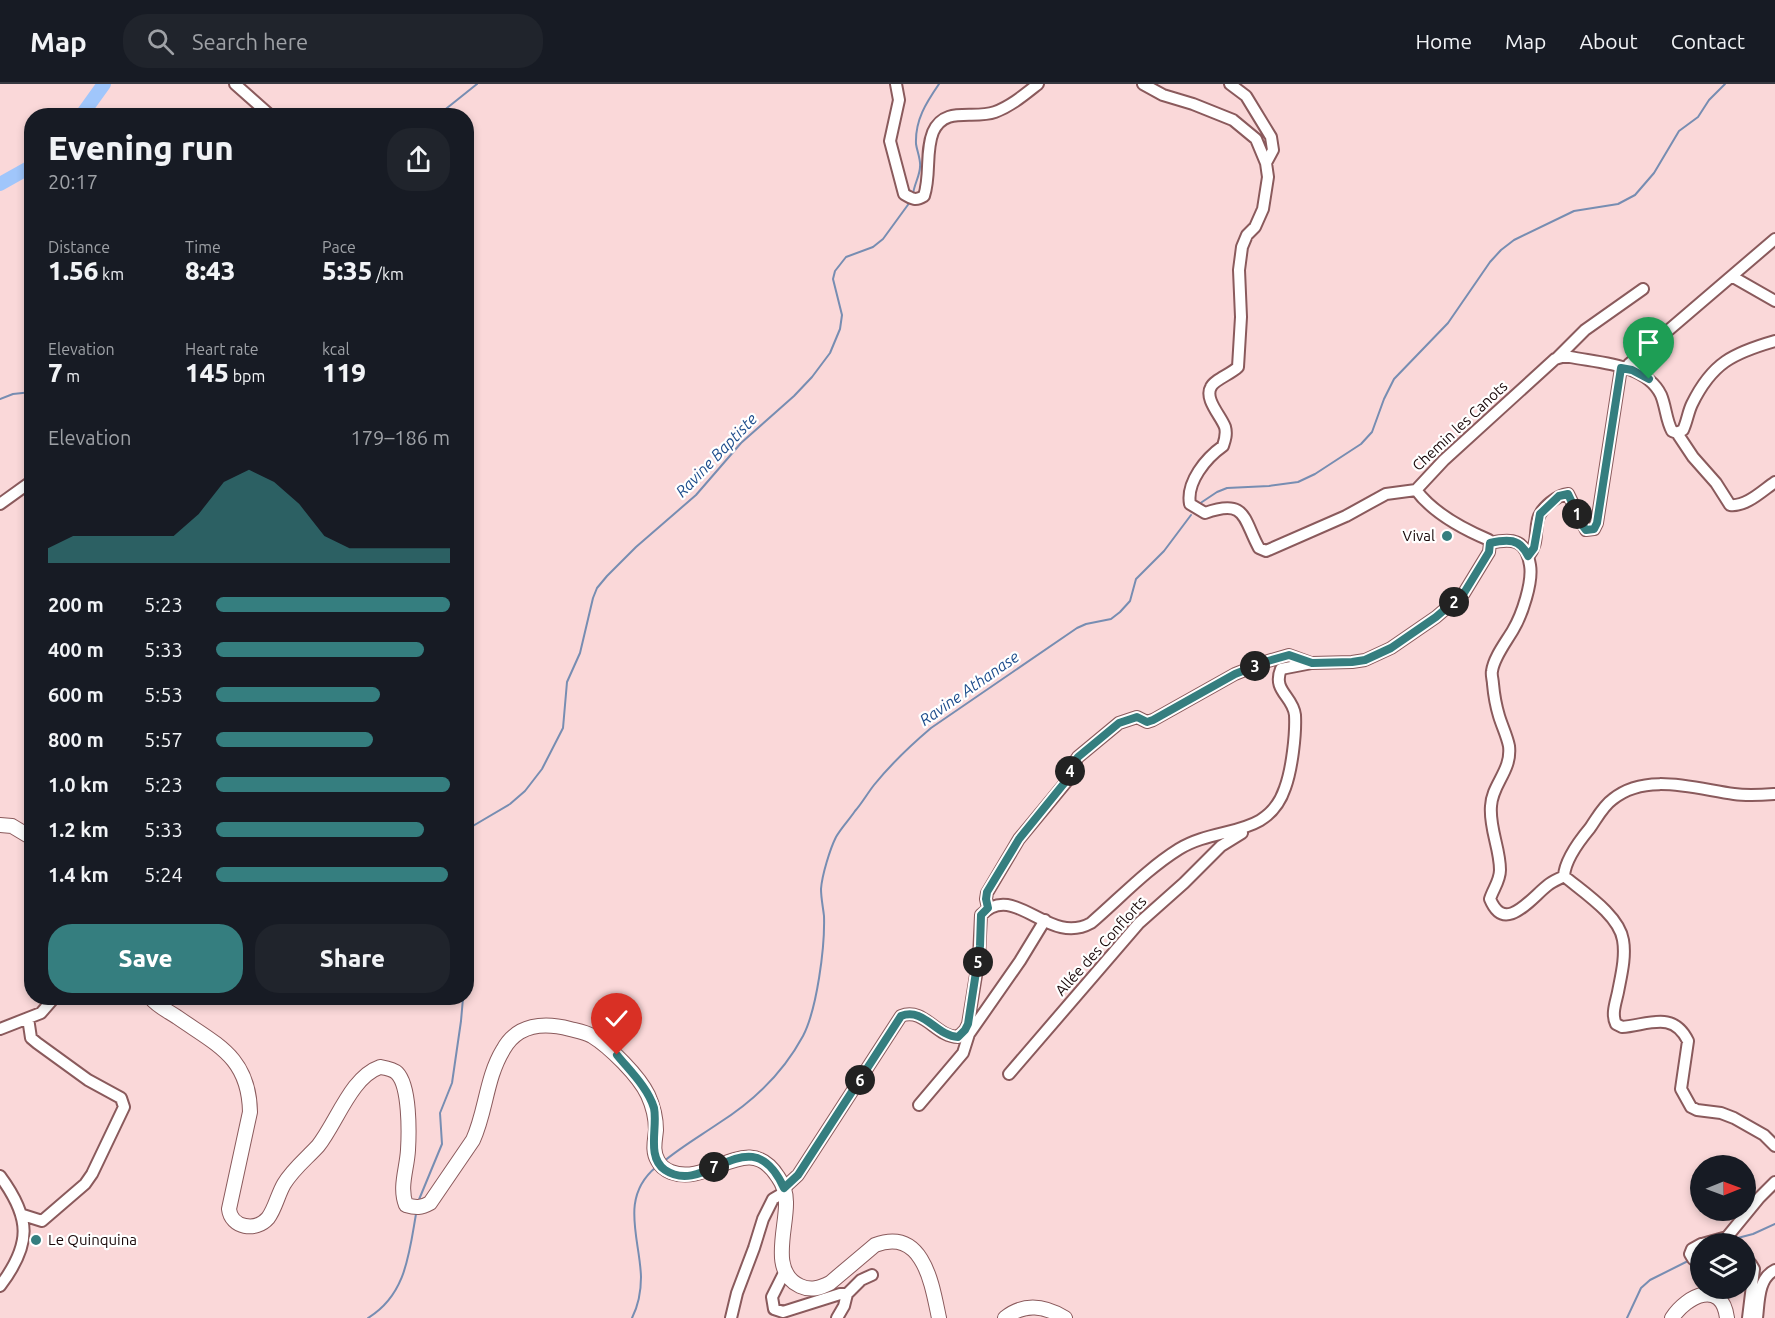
<!DOCTYPE html>
<meta charset="utf-8">
<style>
body{margin:0;font-family:Ubuntu,sans-serif;background:#20242c;color:#f1f3f6;height:100vh;display:flex;flex-direction:column;font-size:22px;white-space:nowrap}
*{box-sizing:border-box;margin:0}
p{font-size:20px;color:#9ea1a6}
.icon{flex:none;width:33px;height:33px;fill:none;stroke:currentColor;stroke-width:2;stroke-linecap:round;stroke-linejoin:round}
.map{position:relative;flex:1;overflow:hidden}
.sheet{position:absolute;left:24px;top:24px;width:450px;height:897px;display:flex;flex-direction:column;background:#171b24;border-radius:24px;box-shadow:0 3px 9px #0003}
.sheet>*{flex:none}
.needle{width:39px;rotate:89deg}
.controls{position:absolute;left:1690px;top:1071px;display:grid;gap:12px}
.controls a{display:grid;place-items:center;width:66px;height:66px;border-radius:50%;background:#171b24;box-shadow:0 3px 9px #0003;font-size:30px}
.pin{position:absolute;display:grid;place-items:center;width:51px;height:51px;color:#fff;margin:-62px -26px;border-radius:50% 50% 50% 0;rotate:-45deg;box-shadow:0 0 6px #0007}
.pin .icon{rotate:45deg}
.km{position:absolute;width:30px;height:30px;margin:-15px;border-radius:50%;background:#222;color:#fff;font-size:16px;line-height:30px;text-align:center}
.round{display:grid;place-items:center;flex:none;width:63px;height:63px;border-radius:24px;background:#20242c}
.summary{display:flex;align-items:center;justify-content:space-between;height:102px;padding:0 24px}
h1{font-size:33px;font-weight:800;line-height:45px}
.metrics{display:grid;grid-template-columns:repeat(3,1fr);gap:9px;height:102px;padding:6px 24px}
.metrics div{display:grid;align-content:center}
.metrics b{font-size:26px;font-weight:800}
.metrics small{font-size:16px;font-weight:400}
.metrics p{font-size:16px}
.chart{height:168px;padding:12px 24px}
.chart p{display:flex;justify-content:space-between}
.chart svg{width:100%;height:108px;margin-top:6px;fill:#357e7f;opacity:.7}
.primary-button{display:flex;gap:12px;margin-top:auto;padding:12px 24px}
.primary-button a{flex:1;height:69px;border-radius:24px;background:#357e7f;color:#fff;font-size:24px;font-weight:800;line-height:69px;text-align:center}
.primary-button a+a{background:#20242c;color:#f1f3f6}
ul{padding:0 24px;list-style:none;font-size:20px}
li{display:grid;grid-template-columns:96px 72px 1fr;align-items:center;height:45px}
li i{height:15px;border-radius:8px;background:#357e7f}
header{display:flex;align-items:center;gap:36px;box-sizing:border-box;height:84px;padding:0 30px;background:#171b24;border-bottom:2px solid #363941}
header strong{font-size:28px}
nav{display:flex;gap:33px;margin-inline-start:auto;font-size:21px}
.search{width:420px;height:54px;background:#20242c;display:flex;align-items:center;gap:15px;box-sizing:border-box;padding:0 21px;border-radius:24px;color:#9ea1a6;font-size:22px}
.map>svg:first-child{display:block}
.lines{fill:none;stroke-linecap:round;stroke-linejoin:round}
.stream{stroke:#778db2;stroke-width:2}
.river{stroke:#a0c6fb;stroke-width:14}
.minor-casing{stroke:#8a5a5c;stroke-width:14}
.major-casing{stroke:#8a5a5c;stroke-width:16}
.minor{stroke:#fff;stroke-width:10}
.major{stroke:#fff;stroke-width:14}
.route-casing{stroke:#fff;stroke-width:12}
.route{stroke:#357e7f;stroke-width:8}
.poi-dot{fill:#357e7f;stroke:#fff;stroke-width:2}
.labels{text-anchor:middle;stroke-width:4.5;stroke-linejoin:round;paint-order:stroke}
.street-label{font-size:15px;fill:#180708;stroke:#fff}
.poi-label{font-size:15px;fill:#180708;stroke:#fff;text-anchor:end}
.water-label{font-size:16px;font-style:italic;fill:#1e4d8c;stroke:#fff}
</style>
<header>
<strong>Map</strong>
<div class="search"><svg class="icon" aria-label="search" viewBox="0 0 24 24"><circle cx="10" cy="10" r="6"/><path d="M15 15l6 6"/></svg>Search here</div>
<nav><a>Home</a><a>Map</a><a>About</a><a>Contact</a></nav>
</header>
<div class="map">
<svg width="1775" height="1234" viewBox="0 0 1775 1234">
<rect width="100%" height="100%" fill="#fad8d9"/>
<g class="lines">
<!-- stream -->
<path class="stream" d="M 437,32 L 477,0
M 913,110 C 914,101 920,91 920,83 C 921,76 917,67 916,60 C 915,36 926,19 939,0
M 0,315 L 13,310 L 32,308
M 1199,420 L 1217,408 L 1227,404 L 1269,402 L 1298,398 L 1315,390 L 1361,360 L 1372,348 L 1384,315 L 1394,295 L 1448,239 L 1490,178 L 1501,166 L 1514,156 L 1574,127 L 1618,120 L 1635,111 L 1654,89 L 1679,47 L 1698,33 L 1709,16 L 1725,0
M 466,746 L 510,720 L 525,707 L 542,685 L 563,644 L 567,598 L 580,569 L 593,514 L 597,504 L 607,492 L 636,463 L 696,411 L 741,359 L 794,312 L 812,293 L 830,269 L 840,245 L 842,231 L 833,195 L 835,187 L 846,173 L 873,163 L 883,155 L 910,118
M 663,1078 C 681,1063 700,1052 719,1039 C 754,1017 783,989 803,952 C 817,925 825,863 824,832 C 823,823 821,814 821,805 C 822,791 830,765 836,753 C 841,744 849,736 855,727 C 862,719 867,710 874,701 C 891,680 911,661 931,644 L 1077,544 L 1086,540 L 1111,535 L 1120,528 L 1130,517 L 1136,495 L 1164,467 L 1191,431
M 418,1118 L 442,1060 L 440,1029 L 452,999 L 461,937 L 463,914
M 1730,1156 L 1753,1150 L 1775,1140
M 368,1234 C 406,1211 409,1170 416,1130
M 632,1234 C 638,1222 641,1207 641,1193 C 640,1154 619,1114 656,1083
M 1627,1234 L 1641,1204 L 1650,1196 L 1690,1176"/>
<!-- river -->
<path class="river" d="M 81,32 L 104,0
M 0,100 L 32,82"/>
<!-- minor casing -->
<g class="minor-casing">
<path id="minor" d="M 235,0 L 271,32
M 896,0 L 899,16 L 890,57 L 904,110 C 912,115 916,117 924,112 C 931,91 925,68 933,48 C 945,21 973,36 995,28 C 1011,22 1024,11 1038,0
M 1143,0 L 1163,11 L 1193,20 L 1233,36 L 1256,55 L 1266,79 L 1268,93 L 1263,125 L 1255,143 L 1247,151 L 1242,163 L 1239,186 L 1241,233 L 1238,283 C 1231,290 1214,296 1211,303 C 1204,315 1221,332 1225,343 C 1227,350 1225,356 1223,362 C 1206,374 1186,398 1190,420 L 1205,429 C 1247,414 1243,435 1259,464 L 1266,467 L 1346,432 L 1386,410 L 1416,406
M 1230,0 L 1246,12 L 1271,53 L 1273,66 L 1266,79
M 1733,193 L 1775,217
M 1556,275 L 1585,246 L 1643,205
M 1626,285 L 1629,280 L 1775,155
M 1677,349 L 1693,373 L 1716,399 L 1730,421 C 1746,423 1762,407 1775,398
M 1416,406 L 1444,376 L 1555,275 L 1562,273 L 1570,273 C 1600,279 1646,280 1661,311 C 1666,323 1666,336 1672,347 L 1677,349 L 1683,346 C 1687,338 1688,328 1692,320 C 1712,279 1733,269 1775,257
M 1416,406 C 1433,429 1463,445 1489,456 L 1490,459
M 0,420 L 32,397
M 1490,459 C 1512,454 1526,455 1530,481 C 1533,498 1522,531 1513,546 C 1506,558 1494,573 1492,587 C 1491,591 1493,596 1493,600 C 1494,611 1496,622 1499,632 C 1502,642 1507,652 1509,662 C 1512,687 1492,700 1491,722 C 1489,744 1500,764 1500,786 C 1500,797 1493,805 1490,815 C 1505,851 1531,814 1548,801 C 1553,797 1559,795 1564,792 C 1583,808 1619,831 1623,856 C 1626,873 1621,892 1618,908 C 1616,918 1611,930 1616,940 L 1622,943 C 1648,941 1673,926 1688,957 L 1681,1005 L 1691,1023 L 1697,1026 L 1721,1029 L 1734,1034 L 1764,1051 L 1775,1062
M 1528,473 C 1539,458 1534,451 1538,435 C 1541,424 1557,411 1568,410 L 1586,446 L 1594,445 L 1597,439 L 1621,284
M 1564,792 C 1565,776 1580,756 1590,744 C 1597,734 1603,722 1613,715 C 1646,688 1696,705 1734,710 C 1748,712 1761,711 1775,710
M 988,824 L 986,815 L 987,809 L 1019,755 L 1067,697 L 1072,682 L 1078,673 L 1119,639 L 1137,633 L 1147,638 L 1153,636 L 1235,590 L 1268,577 L 1289,571 L 1311,579
M 0,945 L 41,929 L 54,914
M 1009,990 L 1139,839 L 1184,799 L 1221,762 L 1242,749
M 919,1021 L 963,969 L 969,950 L 1020,877 L 1045,836
M 0,1092 C 31,1134 32,1160 0,1202
M 784,1104 L 798,1091 L 901,932 C 924,923 936,953 958,953 L 965,946 L 968,940 L 979,873 L 981,831 C 1015,796 1048,863 1091,839 C 1120,814 1147,785 1179,765 C 1218,741 1268,755 1285,704 C 1292,685 1296,650 1295,631 C 1293,612 1272,607 1281,585 L 1312,579 L 1352,578 L 1365,576 L 1391,564 L 1436,533 L 1464,509 L 1489,468 L 1490,459
M 23,1131 L 42,1137 L 85,1100 L 92,1090 L 124,1023 L 121,1014 L 88,996 L 37,959 L 31,954 L 28,934
M 1701,1160 L 1692,1165 L 1690,1170 L 1693,1175 L 1701,1180
M 1702,1160 L 1727,1153 L 1759,1114 L 1775,1098
M 1746,1177 L 1751,1180 L 1754,1185 L 1748,1234
M 785,1187 L 772,1213 L 774,1225 L 783,1228 L 840,1210 L 847,1210 L 844,1222 L 837,1234
M 847,1210 L 861,1196 L 872,1191
M 731,1234 L 737,1209 L 754,1164 L 763,1135 L 773,1115 L 785,1108
M 1757,1234 C 1759,1218 1758,1194 1775,1186"/>
</g>
<!-- major casing -->
<g class="major-casing">
<path id="major" d="M 0,741 L 12,742 L 32,754
M 151,914 C 157,922 168,927 177,933 C 217,961 249,973 250,1028 L 229,1125 C 231,1144 256,1148 268,1134 C 275,1125 278,1110 284,1100 C 293,1085 306,1075 318,1062 C 337,1038 351,993 380,983 C 386,984 393,985 397,989 C 410,1002 409,1049 408,1066 C 407,1085 399,1103 406,1121 C 416,1124 421,1124 430,1119 L 473,1056 C 486,1028 486,994 503,966 C 517,940 544,938 570,945 C 578,947 585,948 592,952 C 610,963 639,992 648,1011 C 653,1022 656,1034 656,1046 C 655,1057 652,1067 658,1077 C 661,1083 666,1086 671,1088 C 710,1103 748,1045 778,1093 C 783,1100 786,1109 786,1118 C 787,1144 769,1188 800,1202 C 811,1207 820,1204 830,1199 L 875,1161 C 924,1143 932,1201 939,1234
M 1005,1234 C 1025,1218 1045,1222 1065,1234
M 1672,1234 C 1687,1211 1722,1195 1727,1234"/>
</g>
<!-- minor -->
<use href="#minor" class="minor"/>
<!-- major -->
<use href="#major" class="major"/>
</g>
<g class="lines">
<!-- route casing -->
<g class="route-casing">
<path id="route" d="M 617,971 C 630,987 648,1004 654,1024 C 658,1043 646,1073 665,1086 C 707,1114 750,1030 784,1104 L 798,1091 L 901,932 C 924,923 936,952 958,953 L 965,946 L 968,940 L 980,862 L 981,831 L 988,824 L 986,815 L 987,808 L 1019,755 L 1066,697 L 1072,682 L 1078,673 L 1119,639 L 1137,633 L 1147,638 L 1153,636 L 1235,590 L 1268,577 L 1289,571 L 1312,579 L 1352,578 L 1365,576 L 1391,564 L 1436,533 L 1464,509 L 1489,468 L 1490,459 C 1507,455 1520,454 1528,472 L 1534,464 L 1540,430 L 1559,412 L 1568,410 L 1583,442 L 1586,446 L 1594,445 L 1597,439 L 1621,284 L 1632,286 L 1649,295"/>
</g>
<!-- route -->
<use href="#route" class="route"/>
</g>
<!-- markers -->
<g class="poi-dot">
<circle cx="1447" cy="452" r="6"/>
<circle cx="36" cy="1156" r="6"/>
</g>
<g class="labels">
<!-- street labels -->
<g class="street-label">
<text transform="translate(1460 342) rotate(-43)" y="5">Chemin les Canots</text>
<text transform="translate(1101 862) rotate(-48)" y="5">Allée des Conflorts</text>
</g>
<!-- poi labels -->
<g class="poi-label">
<text x="1435" y="457">Vival</text>
<text x="48" y="1161" text-anchor="start">Le Quinquina</text>
</g>
<!-- water labels -->
<g class="water-label">
<text transform="translate(716 371) rotate(-46)" y="6">Ravine Baptiste</text>
<text transform="translate(969 604) rotate(-35)" y="6">Ravine Athanase</text>
</g>
</g>
</svg>
<div class="controls">
<a><svg class="needle" viewBox="-14 -14 28 28"><path d="M0-13l5 13h-10z" fill="#e53935"/><path d="M0 13l5-13h-10z" fill="#9ea1a6"/></svg></a>
<a><svg class="icon" aria-label="layers" viewBox="0 0 24 24"><path d="M12 4l9 5-9 5-9-5zM3 14l9 5 9-5"/></svg></a>
</div>
<div class="pin" style="left:1649px;top:295px;background:#1e9e55"><svg class="icon" aria-label="arrive" viewBox="0 0 24 24"><path d="M6 21V4h12l-3 4 3 4H6"/></svg></div>
<div class="pin" style="left:617px;top:971px;background:#d93025"><svg class="icon" aria-label="check" viewBox="0 0 24 24"><path d="M5 12l5 5 9-10"/></svg></div>
<b class="km" style="left:1577px;top:430px">1</b>
<b class="km" style="left:1454px;top:518px">2</b>
<b class="km" style="left:1255px;top:582px">3</b>
<b class="km" style="left:1070px;top:687px">4</b>
<b class="km" style="left:978px;top:878px">5</b>
<b class="km" style="left:860px;top:996px">6</b>
<b class="km" style="left:714px;top:1083px">7</b>
<section class="sheet">
<div class="summary"><div><h1>Evening run</h1><p>20:17</p></div><a class="round"><svg class="icon" aria-label="share" viewBox="0 0 24 24"><path d="M12 15V3M7 8l5-5 5 5M5 13v7h14v-7"/></svg></a></div>
<div class="metrics">
<div><p>Distance</p><b>1.56<small> km</small></b></div>
<div><p>Time</p><b>8:43</b></div>
<div><p>Pace</p><b>5:35<small> /km</small></b></div>
</div>
<div class="metrics">
<div><p>Elevation</p><b>7<small> m</small></b></div>
<div><p>Heart rate</p><b>145<small> bpm</small></b></div>
<div><p>kcal</p><b>119</b></div>
</div>
<div class="chart"><p><span>Elevation</span>179–186 m</p>
<svg viewBox="0 0 160 44" preserveAspectRatio="none"><path d="M0 44V38L10 33L20 33L30 33L40 33L50 33L60 24L70 11L80 6L90 11L100 20L110 33L120 38L130 38L140 38L150 38L160 38V44z"/></svg>
</div>
<ul>
<li><b>200 m</b>5:23<i style="width:100%"></i></li>
<li><b>400 m</b>5:33<i style="width:89%"></i></li>
<li><b>600 m</b>5:53<i style="width:70%"></i></li>
<li><b>800 m</b>5:57<i style="width:67%"></i></li>
<li><b>1.0 km</b>5:23<i style="width:100%"></i></li>
<li><b>1.2 km</b>5:33<i style="width:89%"></i></li>
<li><b>1.4 km</b>5:24<i style="width:99%"></i></li>
</ul>
<div class="primary-button"><a>Save</a><a>Share</a></div>
</section>
</div>
